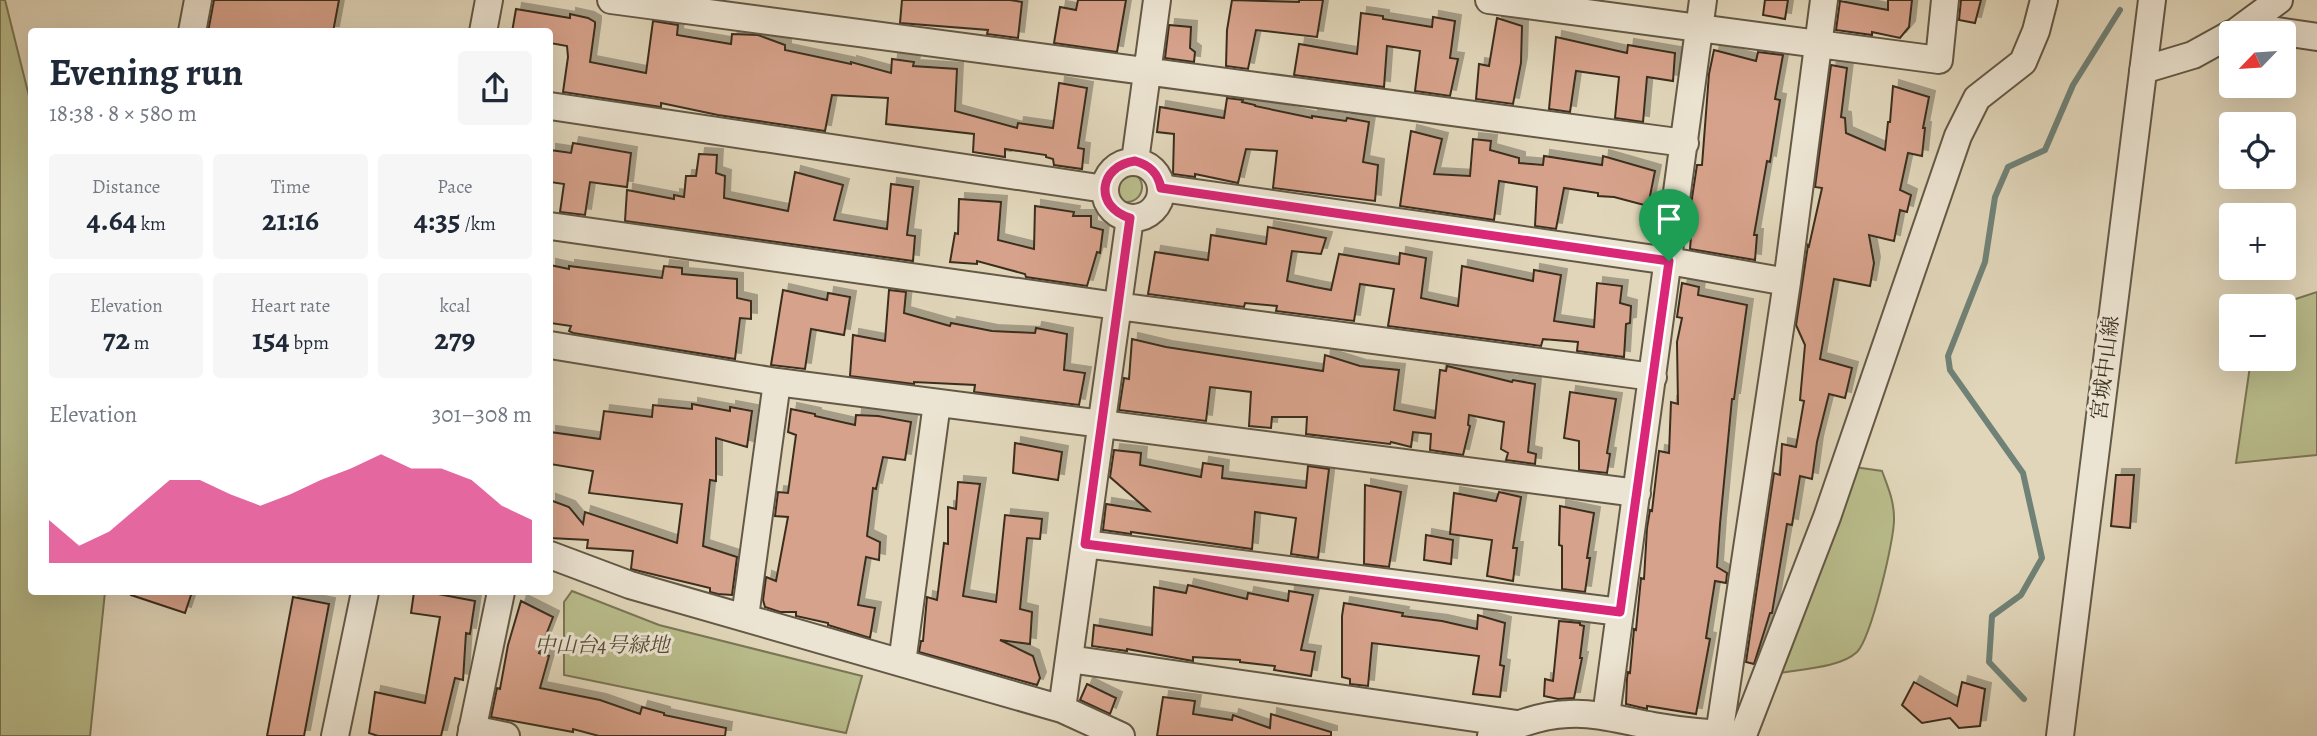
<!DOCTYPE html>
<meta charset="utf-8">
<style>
body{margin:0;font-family:Alegreya,"Noto Serif JP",serif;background:#f6f6f7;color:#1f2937;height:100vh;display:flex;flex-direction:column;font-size:26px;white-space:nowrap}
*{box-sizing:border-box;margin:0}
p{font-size:23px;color:#747a83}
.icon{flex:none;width:38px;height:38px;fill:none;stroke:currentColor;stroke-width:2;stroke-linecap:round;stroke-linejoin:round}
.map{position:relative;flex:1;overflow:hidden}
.drawer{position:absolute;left:28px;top:28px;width:525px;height:567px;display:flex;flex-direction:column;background:#fff;border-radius:7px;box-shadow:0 7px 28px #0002}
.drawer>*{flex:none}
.needle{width:46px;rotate:245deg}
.controls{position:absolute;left:2219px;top:21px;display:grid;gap:14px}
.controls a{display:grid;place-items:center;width:77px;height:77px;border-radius:7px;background:#fff;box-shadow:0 7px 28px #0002;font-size:35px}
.pin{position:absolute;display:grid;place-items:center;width:60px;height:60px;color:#fff;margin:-72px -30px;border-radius:50% 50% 50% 0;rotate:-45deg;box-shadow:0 0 7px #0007}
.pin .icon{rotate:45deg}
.round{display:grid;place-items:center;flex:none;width:74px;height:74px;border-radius:7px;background:#f6f6f7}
.headline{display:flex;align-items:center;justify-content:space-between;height:119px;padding:0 21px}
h1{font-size:38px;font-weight:700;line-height:52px}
.metrics{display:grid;grid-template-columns:repeat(3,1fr);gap:10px;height:119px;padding:7px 21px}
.metrics div{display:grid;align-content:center;border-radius:7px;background:#f6f6f7;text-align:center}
.metrics b{font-size:30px;font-weight:700}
.metrics small{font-size:19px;font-weight:400}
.metrics p{font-size:19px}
.chart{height:196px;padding:14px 21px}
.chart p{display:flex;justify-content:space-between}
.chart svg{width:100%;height:126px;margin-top:7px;fill:#db2777;opacity:.7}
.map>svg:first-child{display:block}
.green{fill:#b9bc8b;stroke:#7a7655;stroke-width:2}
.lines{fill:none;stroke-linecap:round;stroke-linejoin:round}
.stream{stroke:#708277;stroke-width:6}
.building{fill:#d7a28b;stroke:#3a2f1f;stroke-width:2;filter:url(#shadow)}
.minor-casing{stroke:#645946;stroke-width:30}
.minor{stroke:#ece4d2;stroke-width:26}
.route-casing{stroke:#fff;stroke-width:14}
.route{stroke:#db2777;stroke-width:9}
.labels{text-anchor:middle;stroke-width:6;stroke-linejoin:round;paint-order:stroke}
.street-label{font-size:21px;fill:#3a2f1f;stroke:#ece4d2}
.park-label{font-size:21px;font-style:italic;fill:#534b35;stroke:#ece4d2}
</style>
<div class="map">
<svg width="2317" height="736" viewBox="0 0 2317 736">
<defs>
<filter id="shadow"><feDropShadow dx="6" dy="-6" stdDeviation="0" flood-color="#0004"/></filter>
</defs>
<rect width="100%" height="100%" fill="#e1d6ba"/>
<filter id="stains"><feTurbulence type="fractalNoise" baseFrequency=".00286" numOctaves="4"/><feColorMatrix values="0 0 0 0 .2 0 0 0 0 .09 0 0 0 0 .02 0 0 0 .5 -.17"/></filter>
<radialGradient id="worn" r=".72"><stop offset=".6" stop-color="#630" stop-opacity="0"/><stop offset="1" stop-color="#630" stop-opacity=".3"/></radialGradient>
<!-- green -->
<path class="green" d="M 0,0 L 5,0 L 32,108 L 32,592 L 105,592 L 90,736 L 0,736 Z
M1112 187a15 15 0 1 1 30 0a15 15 0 1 1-30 0Z
M 2317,292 L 2317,455 L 2236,463 L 2251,359 L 2284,359 L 2284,306 L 2274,306 Z
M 1854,467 L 1882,471 C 1888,487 1894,501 1894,518 C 1895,538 1871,638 1857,652 C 1840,668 1801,669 1780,673 Z
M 572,591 L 659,625 L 862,676 L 846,733 L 564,675 L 564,602 Z"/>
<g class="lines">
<!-- stream -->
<path class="stream" d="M 2024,699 L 1989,662 L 1992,616 L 2021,595 L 2042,558 L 2023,473 L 1950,370 L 1948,356 L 1985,262 L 1995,197 L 2008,167 L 2045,150 L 2073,85 L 2120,10"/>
</g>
<!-- building -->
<path class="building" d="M 214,0 L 339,0 L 333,32 L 208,32 Z
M 902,0 L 1010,0 L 1022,2 L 1018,38 L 987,34 L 988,30 L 900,23 Z
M 1078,0 L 1126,0 L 1117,52 L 1054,43 L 1060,7 L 1076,10 Z
M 1232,0 L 1299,2 L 1299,0 L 1323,0 L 1317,37 L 1256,30 L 1248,69 L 1226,66 L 1227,30 Z
M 1765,0 L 1788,0 L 1785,19 L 1763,15 Z
M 1888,0 L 1912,0 L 1909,27 L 1900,38 L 1872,32 L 1872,35 L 1836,30 L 1840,1 L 1888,10 Z
M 1961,0 L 1981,0 L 1975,23 L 1959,20 Z
M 516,9 L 570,18 L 570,14 L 588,18 L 595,22 L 595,26 L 590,62 L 646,73 L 653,21 L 678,25 L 677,35 L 731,44 L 732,34 L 758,35 L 785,45 L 785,50 L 851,64 L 851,62 L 891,73 L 892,59 L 914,62 L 913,66 L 957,69 L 955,111 L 1017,128 L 1018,123 L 1053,128 L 1059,83 L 1087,88 L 1078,148 L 1084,149 L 1082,169 L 1054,165 L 1053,159 L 1046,157 L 1046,155 L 1005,149 L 1005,157 L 973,152 L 974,134 L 886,124 L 888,98 L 832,95 L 825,131 L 718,115 L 661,103 L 661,107 L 563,92 L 568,57 L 567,46 L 550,43 L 550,32 L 512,32 Z
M 1361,13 L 1383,16 L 1383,19 L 1432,27 L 1433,17 L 1455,21 L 1450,58 L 1458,59 L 1450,96 L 1415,91 L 1420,51 L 1387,46 L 1384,87 L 1294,75 L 1299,44 L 1357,54 Z
M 1497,18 L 1522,26 L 1521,63 L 1513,104 L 1476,99 L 1479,64 L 1489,66 Z
M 1169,25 L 1191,27 L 1190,48 L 1195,52 L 1194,62 L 1165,58 Z
M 1556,37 L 1627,53 L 1628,45 L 1675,53 L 1673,81 L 1647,77 L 1643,122 L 1615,118 L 1619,77 L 1576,71 L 1570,112 L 1549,109 Z
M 1714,50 L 1756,61 L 1758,52 L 1783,55 L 1775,99 L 1780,100 L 1770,162 L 1767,161 L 1754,235 L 1757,235 L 1755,260 L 1690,249 L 1693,212 L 1690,211 L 1697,165 L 1702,165 L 1709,74 Z
M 1831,65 L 1847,68 L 1841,117 L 1845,118 L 1846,133 L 1885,150 L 1888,122 L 1890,122 L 1893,86 L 1929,97 L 1923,128 L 1925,128 L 1922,156 L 1908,153 L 1900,190 L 1911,195 L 1907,212 L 1900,210 L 1894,241 L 1869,235 L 1874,263 L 1870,286 L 1834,279 L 1820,359 L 1852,368 L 1845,398 L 1829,394 L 1817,442 L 1812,479 L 1800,476 L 1792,525 L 1787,524 L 1772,613 L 1770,613 L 1754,664 L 1746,662 L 1774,473 L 1780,475 L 1782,444 L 1796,447 L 1804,401 L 1800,400 L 1805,345 L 1796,325 L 1808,245 L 1809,246 L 1822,188 L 1815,187 Z
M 1227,98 L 1243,100 L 1242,102 L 1255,105 L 1255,106 L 1312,118 L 1312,116 L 1346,121 L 1347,118 L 1369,122 L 1363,162 L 1378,165 L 1375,201 L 1273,188 L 1277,151 L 1246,149 L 1238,183 L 1195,174 L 1195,177 L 1173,174 L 1174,134 L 1157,132 L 1160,107 L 1224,118 Z
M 1411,131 L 1442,139 L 1434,174 L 1470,176 L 1473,139 L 1491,141 L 1490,150 L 1519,158 L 1519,163 L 1543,165 L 1544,156 L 1602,165 L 1603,156 L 1655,171 L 1648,206 L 1614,197 L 1598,196 L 1598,193 L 1564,188 L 1556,229 L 1535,226 L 1537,187 L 1499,181 L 1494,220 L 1400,206 Z
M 573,143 L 631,153 L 627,187 L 590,182 L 585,215 L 560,212 L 564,184 L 550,182 L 550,150 L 571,153 Z
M 699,154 L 717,155 L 716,173 L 725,176 L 724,198 L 788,211 L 795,172 L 843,185 L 834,220 L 887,229 L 891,184 L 913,187 L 907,235 L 915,236 L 913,261 L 625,221 L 627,190 L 674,199 L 674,195 L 684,197 L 686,176 L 696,176 Z
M 959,199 L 1001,202 L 998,240 L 1034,249 L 1035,206 L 1074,212 L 1073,216 L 1091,216 L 1091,227 L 1103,230 L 1100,253 L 1097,252 L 1087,286 L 1026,277 L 1025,274 L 977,261 L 977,264 L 950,262 L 955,233 L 958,234 Z
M 1268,227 L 1326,238 L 1321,254 L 1292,251 L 1287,281 L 1315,287 L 1331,290 L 1339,254 L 1399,264 L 1400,253 L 1426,258 L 1421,298 L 1458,306 L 1462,266 L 1533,281 L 1534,270 L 1561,275 L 1554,321 L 1594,327 L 1597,283 L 1622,286 L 1620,303 L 1631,306 L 1630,323 L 1626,324 L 1624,357 L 1577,351 L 1578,342 L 1543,339 L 1541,346 L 1388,326 L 1394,289 L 1360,284 L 1354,321 L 1276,311 L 1277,306 L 1245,303 L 1244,307 L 1148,294 L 1155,252 L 1208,260 L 1211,235 L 1266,244 Z
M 550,265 L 569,269 L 569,266 L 662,278 L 664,266 L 682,268 L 682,274 L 737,279 L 737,298 L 751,301 L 751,319 L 740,318 L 735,359 L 573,333 L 569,331 L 571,326 L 550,323 Z
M 1682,283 L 1699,287 L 1698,295 L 1747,305 L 1734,399 L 1732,399 L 1720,524 L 1717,567 L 1727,573 L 1726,583 L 1715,581 L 1706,638 L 1710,639 L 1696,714 L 1647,706 L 1647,709 L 1626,704 L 1627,678 L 1628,672 L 1630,673 L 1634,629 L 1636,630 L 1641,578 L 1644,579 L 1647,528 L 1650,510 L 1652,511 L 1659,451 L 1669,453 L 1671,402 L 1678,404 L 1677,342 L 1682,318 L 1677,317 Z
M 783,290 L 827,300 L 828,293 L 850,297 L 844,335 L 811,329 L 805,369 L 771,365 Z
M 889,290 L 906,292 L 904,313 L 950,326 L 951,323 L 992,331 L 1035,333 L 1036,328 L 1067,334 L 1064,370 L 1085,373 L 1079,405 L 974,392 L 975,385 L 914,382 L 914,384 L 850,376 L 853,335 L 885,341 Z
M 1132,339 L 1166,347 L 1323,371 L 1325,355 L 1360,366 L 1399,370 L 1394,410 L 1435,418 L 1440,370 L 1446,371 L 1447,366 L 1512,382 L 1513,380 L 1535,384 L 1528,452 L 1536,454 L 1535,464 L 1506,460 L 1508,453 L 1501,449 L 1504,422 L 1469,415 L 1468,425 L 1470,426 L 1463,455 L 1430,450 L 1431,434 L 1413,432 L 1411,447 L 1391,442 L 1390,444 L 1306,434 L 1307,417 L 1272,417 L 1271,428 L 1249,426 L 1251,392 L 1210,387 L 1206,421 L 1119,410 L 1124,378 L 1129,379 Z
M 1570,392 L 1616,399 L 1607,453 L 1610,454 L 1607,473 L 1579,470 L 1579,441 L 1564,438 Z
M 692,404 L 730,411 L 730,407 L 752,411 L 747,447 L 716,438 L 716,481 L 710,480 L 703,546 L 737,557 L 732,595 L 718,594 L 710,592 L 710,588 L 631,569 L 633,551 L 587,548 L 588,540 L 550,538 L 550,500 L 569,507 L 583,524 L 585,512 L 677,543 L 682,504 L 589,493 L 593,471 L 550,464 L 550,432 L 600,439 L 604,411 L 652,417 L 653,405 L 692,409 Z
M 791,409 L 815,414 L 815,416 L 855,425 L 856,415 L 878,416 L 911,422 L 905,460 L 883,457 L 876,489 L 873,488 L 867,536 L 880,542 L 879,560 L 866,557 L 858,605 L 875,608 L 870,638 L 828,625 L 828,623 L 796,616 L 796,612 L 780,612 L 765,607 L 763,600 L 766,577 L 776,581 L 788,517 L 775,516 L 778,492 L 788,493 L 796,435 L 788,432 Z
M 1015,443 L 1062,452 L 1058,480 L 1013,473 Z
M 1114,450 L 1141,453 L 1140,465 L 1201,477 L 1203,463 L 1223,466 L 1222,478 L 1306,488 L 1308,466 L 1329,469 L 1318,558 L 1291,554 L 1296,518 L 1255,512 L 1252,549 L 1131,532 L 1131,534 L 1103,530 L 1106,504 L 1149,511 L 1110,477 Z
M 2116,475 L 2134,475 L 2130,528 L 2111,526 Z
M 958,482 L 980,484 L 963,596 L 996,602 L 1005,515 L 1042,519 L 1040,539 L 1027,538 L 1020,609 L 1032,612 L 1030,644 L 1000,640 L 1033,656 L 1040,678 L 1037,685 L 919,652 L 921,641 L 923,641 L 927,597 L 937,600 L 944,543 L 948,544 L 948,507 L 956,509 Z
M 1365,485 L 1401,492 L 1389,567 L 1364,564 Z
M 1499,492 L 1521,497 L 1513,548 L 1517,548 L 1513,581 L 1487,576 L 1492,540 L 1450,534 L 1454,493 L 1496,501 Z
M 1560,506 L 1594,513 L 1587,558 L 1590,558 L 1585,592 L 1562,589 L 1562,546 L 1559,545 Z
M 1426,535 L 1453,540 L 1451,564 L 1424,560 Z
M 1188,585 L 1247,599 L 1248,593 L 1288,601 L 1289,591 L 1313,595 L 1301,650 L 1315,652 L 1311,676 L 1274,670 L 1275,666 L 1240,662 L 1240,660 L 1193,657 L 1193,661 L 1127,649 L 1127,651 L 1092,646 L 1094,625 L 1152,635 L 1154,587 L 1186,593 Z
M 132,592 L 192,592 L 185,613 L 131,595 Z
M 414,592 L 439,592 L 438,594 L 475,601 L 470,634 L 466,633 L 463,680 L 455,678 L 441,736 L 378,736 L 369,733 L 375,692 L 425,703 L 440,617 L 411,613 Z
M 293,597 L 329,604 L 304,736 L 267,736 Z
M 521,601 L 553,617 L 539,653 L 549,656 L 540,688 L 600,700 L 640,714 L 642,707 L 664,713 L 664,715 L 726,728 L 725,736 L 599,736 L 573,729 L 573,732 L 491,717 L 497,688 L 500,689 L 508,645 Z
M 1344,603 L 1403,613 L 1402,616 L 1442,621 L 1477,629 L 1478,615 L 1505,623 L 1500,665 L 1504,666 L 1500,697 L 1473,694 L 1479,656 L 1372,643 L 1368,686 L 1350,684 L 1350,679 L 1342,677 L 1342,616 Z
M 1559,621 L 1580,623 L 1580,625 L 1584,626 L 1580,658 L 1582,658 L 1574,698 L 1558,699 L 1544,696 L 1545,679 L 1553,681 Z
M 1914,682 L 1957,706 L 1962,682 L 1985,689 L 1980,726 L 1959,728 L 1950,718 L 1922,723 L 1902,705 Z
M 1087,684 L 1116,698 L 1110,714 L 1080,700 Z
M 1163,697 L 1195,701 L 1193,714 L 1232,720 L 1233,715 L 1270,728 L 1271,714 L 1331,732 L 1331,736 L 1157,736 Z"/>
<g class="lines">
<!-- minor casing -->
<g class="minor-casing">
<path id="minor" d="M 611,0 L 1685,143
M 1489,0 L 1939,60 L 1945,0
M 2244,26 L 2317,37
M 2237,31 L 2279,0
M 192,32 L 198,0
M 483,32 L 489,0
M 2143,70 L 2193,55 L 2231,34
M 550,106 L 1105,189
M 1135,161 L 1157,0
M1105 190a28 28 0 1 1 56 0a28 28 0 1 1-56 0Z
M 1161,188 L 1669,261 L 1787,282
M 550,226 L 1117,306 L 1653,377
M 550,345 L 777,382 L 1637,493
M 1085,544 L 1620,612
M 550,555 L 630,585 L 1062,709 L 1121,736
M 745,617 L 777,382
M 1069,659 L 1517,724
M 902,663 L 937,403
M 1062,709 L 1130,218
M 1606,716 L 1703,0
M 472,729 L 506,736
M 1719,735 L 1787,282 L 1824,0
M 335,736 L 365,592
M 471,736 L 501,592
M 1491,736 C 1514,725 1541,715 1568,714 C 1596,712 1625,721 1653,726 C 1682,731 1713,734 1743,735 L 1827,517 L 1958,136 L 1977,98 L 2023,62 L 2036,31 L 2044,0
M 2060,736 L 2152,0"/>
</g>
<!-- minor -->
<use href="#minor" class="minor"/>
</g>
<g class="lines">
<!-- route casing -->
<g class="route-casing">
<path id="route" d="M 1135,161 C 1150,165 1158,173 1161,188 L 1669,261 L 1620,612 L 1085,544 L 1130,218 C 1094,207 1098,166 1135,161 Z"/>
</g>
<!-- route -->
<use href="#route" class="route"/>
</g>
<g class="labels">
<!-- street labels -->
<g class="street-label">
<text transform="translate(2105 368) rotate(-83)" y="7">宮城中山線</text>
</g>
<!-- park labels -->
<g class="park-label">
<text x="602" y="652">中山台4号緑地</text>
</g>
</g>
<rect width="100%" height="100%" filter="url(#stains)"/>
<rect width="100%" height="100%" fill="url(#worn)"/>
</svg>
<div class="controls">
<a><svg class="needle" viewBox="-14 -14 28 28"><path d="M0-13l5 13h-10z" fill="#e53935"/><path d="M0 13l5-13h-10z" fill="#747a83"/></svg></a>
<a><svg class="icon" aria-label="locate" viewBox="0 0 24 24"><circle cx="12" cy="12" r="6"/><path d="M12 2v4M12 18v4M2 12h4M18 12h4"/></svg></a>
<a>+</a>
<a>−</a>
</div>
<div class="pin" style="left:1669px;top:261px;background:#1e9e55"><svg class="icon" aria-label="arrive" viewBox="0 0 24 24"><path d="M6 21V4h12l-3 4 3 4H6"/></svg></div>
<section class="drawer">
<div class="headline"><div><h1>Evening run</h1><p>18:38 · 8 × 580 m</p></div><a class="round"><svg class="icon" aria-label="share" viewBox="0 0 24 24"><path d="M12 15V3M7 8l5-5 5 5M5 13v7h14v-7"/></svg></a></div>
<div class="metrics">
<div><p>Distance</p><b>4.64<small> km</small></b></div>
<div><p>Time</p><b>21:16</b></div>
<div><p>Pace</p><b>4:35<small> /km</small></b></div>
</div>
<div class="metrics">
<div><p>Elevation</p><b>72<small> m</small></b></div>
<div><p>Heart rate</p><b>154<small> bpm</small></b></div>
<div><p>kcal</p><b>279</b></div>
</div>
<div class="chart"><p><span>Elevation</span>301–308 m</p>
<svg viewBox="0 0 160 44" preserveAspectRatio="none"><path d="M0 44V29L10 38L20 33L30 24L40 15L50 15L60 20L70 24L80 20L90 15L100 11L110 6L120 11L130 11L140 15L150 24L160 29V44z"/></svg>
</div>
</section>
</div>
